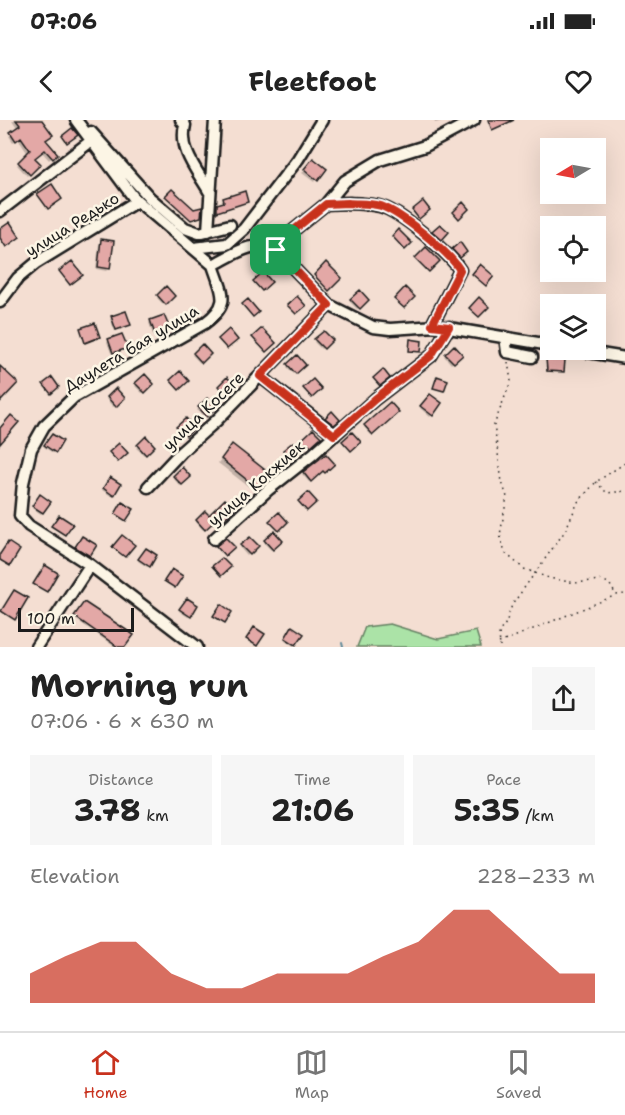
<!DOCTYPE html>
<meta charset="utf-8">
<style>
body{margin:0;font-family:"Shantell Sans",sans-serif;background:#f6f6f6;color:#222;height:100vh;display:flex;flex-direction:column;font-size:22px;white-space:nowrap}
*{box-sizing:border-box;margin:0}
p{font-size:20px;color:#767676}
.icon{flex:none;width:33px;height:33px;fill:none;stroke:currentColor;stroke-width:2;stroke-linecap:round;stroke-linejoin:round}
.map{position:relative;height:527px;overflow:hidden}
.panel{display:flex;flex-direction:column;background:#fff;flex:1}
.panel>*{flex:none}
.needle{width:39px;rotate:260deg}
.buttons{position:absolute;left:540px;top:18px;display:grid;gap:12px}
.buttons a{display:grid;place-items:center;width:66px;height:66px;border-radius:0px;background:#fff;box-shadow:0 6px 24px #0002;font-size:30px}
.scale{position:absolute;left:18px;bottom:15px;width:116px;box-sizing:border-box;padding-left:6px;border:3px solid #1c1c1c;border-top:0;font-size:16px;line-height:21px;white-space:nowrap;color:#1c1c1c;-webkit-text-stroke:4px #fcf5e5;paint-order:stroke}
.pin{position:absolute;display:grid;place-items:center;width:51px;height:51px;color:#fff;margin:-26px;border-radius:12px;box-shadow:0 3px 9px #0006}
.round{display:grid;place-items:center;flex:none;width:63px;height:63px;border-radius:0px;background:#f6f6f6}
.head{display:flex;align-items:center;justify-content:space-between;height:102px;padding:0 30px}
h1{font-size:33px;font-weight:700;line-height:45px}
.figures{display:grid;grid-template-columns:repeat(3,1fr);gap:9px;height:102px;padding:6px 30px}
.figures div{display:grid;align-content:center;border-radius:0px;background:#f6f6f6;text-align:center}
.figures b{font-size:30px;font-weight:700}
.figures small{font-size:16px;font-weight:400}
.figures p{font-size:16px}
.chart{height:168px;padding:12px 30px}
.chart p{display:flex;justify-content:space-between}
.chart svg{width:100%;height:108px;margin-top:6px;fill:#c8321e;opacity:.7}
.status{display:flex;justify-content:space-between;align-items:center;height:42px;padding:0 30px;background:#fff;direction:ltr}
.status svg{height:16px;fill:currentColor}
header{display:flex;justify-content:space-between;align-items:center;height:78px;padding:0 30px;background:#fff;font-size:27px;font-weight:700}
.tabs{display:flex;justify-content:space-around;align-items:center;height:84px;border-top:2px solid #e0e0e0;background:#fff;font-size:16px;color:#767676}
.tabs a{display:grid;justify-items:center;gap:3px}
.tabs .active{color:#c8321e}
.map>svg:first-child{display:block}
.green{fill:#abe3a7;stroke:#648062;stroke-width:1.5}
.shadow{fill:#0003}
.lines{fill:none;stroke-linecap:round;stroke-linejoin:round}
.stream{stroke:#608a9a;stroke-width:2}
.building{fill:#e3a8a6;stroke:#1c1c1c;stroke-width:1.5}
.minor-casing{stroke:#1c1c1c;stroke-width:15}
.path{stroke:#1c1c1c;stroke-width:1.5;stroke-dasharray:1.5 4.5;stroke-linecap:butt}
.minor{stroke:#fcf5e5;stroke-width:10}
.route-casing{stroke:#fff;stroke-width:12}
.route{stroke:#c8321e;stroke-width:8}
.labels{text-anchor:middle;stroke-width:5;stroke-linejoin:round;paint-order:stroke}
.street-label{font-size:16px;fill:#1c1c1c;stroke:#fcf5e5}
</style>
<div class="status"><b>07:06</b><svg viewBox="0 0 49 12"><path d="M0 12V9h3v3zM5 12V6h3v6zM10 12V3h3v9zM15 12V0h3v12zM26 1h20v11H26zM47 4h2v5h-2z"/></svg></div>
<header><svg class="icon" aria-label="back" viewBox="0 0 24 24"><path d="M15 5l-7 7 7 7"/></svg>Fleetfoot<svg class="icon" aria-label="heart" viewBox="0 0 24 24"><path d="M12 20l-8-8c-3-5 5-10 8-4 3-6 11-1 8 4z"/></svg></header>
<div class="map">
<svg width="625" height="527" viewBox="0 0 625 527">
<rect width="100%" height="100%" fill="#f4ded2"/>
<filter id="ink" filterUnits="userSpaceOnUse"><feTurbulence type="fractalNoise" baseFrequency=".0167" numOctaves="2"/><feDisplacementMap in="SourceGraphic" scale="12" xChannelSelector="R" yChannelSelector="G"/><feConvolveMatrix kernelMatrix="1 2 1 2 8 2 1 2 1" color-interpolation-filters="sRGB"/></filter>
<g filter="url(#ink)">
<!-- green -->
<path class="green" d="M 390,504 L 438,519 L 476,511 L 481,527 L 357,527 L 365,507 Z"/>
<!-- shadow -->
<path class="shadow" d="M 12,0 L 40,0 L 44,21 L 56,34 L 49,40 L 41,31 L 33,38 L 39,44 L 27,56 L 17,45 L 28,34 L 18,19 L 13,22 L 9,16 L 18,9 Z
M 434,0 L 447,0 L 435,3 Z
M 314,40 L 325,50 L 314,62 L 302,53 Z
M 102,121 L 109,148 L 106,151 L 96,149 L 99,124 Z
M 166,168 L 173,176 L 164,185 L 157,178 Z
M 360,172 L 367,180 L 357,189 L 350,182 Z
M 112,198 L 128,206 L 115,211 L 110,199 Z
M 150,201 L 166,210 L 153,215 L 149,203 Z
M 324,213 L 331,220 L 321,229 L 314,222 Z
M 109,220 L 125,229 L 111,233 L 107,222 Z
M 202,226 L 209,234 L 200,243 L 192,235 Z
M 454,227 L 461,235 L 451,244 L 444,236 Z
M 296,238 L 304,245 L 294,254 L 287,247 Z
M 546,240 L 563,252 L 546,252 Z
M 145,257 L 152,264 L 142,273 L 135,266 Z
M 116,270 L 123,278 L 113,287 L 106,279 Z
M 430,276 L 440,284 L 430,297 L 420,288 Z
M 207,281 L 214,288 L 205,297 L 197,290 Z
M 390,284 L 397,292 L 371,315 L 364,307 Z
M 186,300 L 193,308 L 183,317 L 176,309 Z
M 51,317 L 54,332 L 53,333 L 44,327 Z
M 319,317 L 290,341 L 283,333 L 293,324 L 296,327 Z
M 146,319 L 153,326 L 144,335 L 136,328 Z
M 229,329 L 256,367 L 253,370 L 218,343 Z
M 326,336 L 333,344 L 323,353 L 321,351 L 309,362 L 302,354 Z
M 182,349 L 189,357 L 180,366 L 173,358 Z
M 109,360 L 113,375 L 111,376 L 102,370 Z
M 38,378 L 49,382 L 41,394 L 32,388 Z
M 233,389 L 223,398 L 219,394 L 203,410 L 196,402 L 205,393 L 209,397 Z
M 274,413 L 281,421 L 271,430 L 264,423 Z
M 250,419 L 257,426 L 247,436 L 240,428 Z
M 145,431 L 155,436 L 147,447 L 138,441 Z
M 186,481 L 189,496 L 188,497 L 179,491 Z
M 84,484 L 132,515 L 124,527 L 115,527 L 74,498 Z
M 291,510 L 301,514 L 294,526 L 285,520 Z"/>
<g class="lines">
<!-- stream -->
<path class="stream" d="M 342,523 L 343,527"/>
</g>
<!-- building -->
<path class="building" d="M 16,0 L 42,0 L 53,15 L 46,20 L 58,34 L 53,39 L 45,30 L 35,38 L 41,44 L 30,55 L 18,42 L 30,30 L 21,17 L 16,21 L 10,12 L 20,5 Z
M 488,0 L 514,0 L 492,10 Z
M 72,8 L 78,15 L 67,23 L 62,16 Z
M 313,38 L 327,49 L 318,61 L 304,49 Z
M 52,64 L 62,79 L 48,89 L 37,74 Z
M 172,69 L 194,89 L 202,87 L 201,97 L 191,100 L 165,76 Z
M 245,71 L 248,82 L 217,92 L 217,84 L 224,82 L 223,78 Z
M 423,81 L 430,90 L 419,99 L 412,90 Z
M 463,82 L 469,89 L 459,99 L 453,92 Z
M 10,102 L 20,117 L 6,127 L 0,118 L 0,109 Z
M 440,104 L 449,112 L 442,120 L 432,111 Z
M 398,109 L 412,123 L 405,130 L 392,116 Z
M 101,119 L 114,121 L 110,149 L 98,147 Z
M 460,122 L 467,132 L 460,138 L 452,129 Z
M 426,127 L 440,141 L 429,152 L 415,138 Z
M 72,141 L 83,155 L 70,165 L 59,151 Z
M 326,142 L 342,158 L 329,171 L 314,155 Z
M 480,144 L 494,156 L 486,166 L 472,154 Z
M 263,152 L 272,162 L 262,171 L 253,161 Z
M 166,166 L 175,176 L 166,185 L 157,175 Z
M 405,167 L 415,177 L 404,188 L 394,179 Z
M 360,170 L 369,180 L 360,189 L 350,179 Z
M 297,176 L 306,186 L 296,194 L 287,185 Z
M 479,177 L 489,187 L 479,197 L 469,188 Z
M 248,179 L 259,192 L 253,197 L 242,184 Z
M 596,184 L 602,185 L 599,205 L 596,205 Z
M 126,191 L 131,205 L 116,210 L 111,196 Z
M 164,195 L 170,209 L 155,214 L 150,200 Z
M 95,203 L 100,217 L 85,223 L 80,208 Z
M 262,208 L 276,223 L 266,232 L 252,217 Z
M 229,209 L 238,220 L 227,229 L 218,219 Z
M 324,211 L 333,220 L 324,229 L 314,219 Z
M 122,214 L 128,228 L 113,233 L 108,219 Z
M 410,219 L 422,221 L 421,232 L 409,231 Z
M 202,224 L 211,234 L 202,243 L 193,233 Z
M 454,225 L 463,235 L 454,243 L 445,234 Z
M 297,235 L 306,245 L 296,254 L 287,244 Z
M 546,238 L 565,240 L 564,252 L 547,251 Z
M 0,246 L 18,263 L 0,282 Z
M 383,249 L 390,258 L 380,266 L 373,258 Z
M 180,251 L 189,261 L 179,270 L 170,260 Z
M 145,254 L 154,264 L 145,273 L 135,263 Z
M 437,256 L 448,260 L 444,271 L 433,268 Z
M 52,257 L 59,267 L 51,274 L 43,264 Z
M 227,257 L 237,267 L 227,276 L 218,266 Z
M 313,259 L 322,269 L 312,278 L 303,268 Z
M 116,268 L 125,278 L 116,287 L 107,277 Z
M 430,274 L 442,283 L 433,296 L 420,286 Z
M 207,278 L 216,288 L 207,297 L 198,287 Z
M 390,282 L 399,292 L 373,315 L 364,305 Z
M 332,291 L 340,300 L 334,305 L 325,298 Z
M 11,295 L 19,302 L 0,324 L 0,308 Z
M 186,298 L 195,308 L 186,316 L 176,307 Z
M 313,309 L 321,317 L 311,326 L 309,324 L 292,340 L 283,330 L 293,322 L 296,325 Z
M 352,312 L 361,322 L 351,331 L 342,321 Z
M 52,314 L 63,321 L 56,333 L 44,325 Z
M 146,316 L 155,326 L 146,335 L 137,325 Z
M 119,323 L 128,333 L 118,342 L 109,332 Z
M 232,324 L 269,353 L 257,368 L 221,339 Z
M 326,334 L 335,344 L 325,353 L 323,351 L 311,362 L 303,352 Z
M 182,347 L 191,357 L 182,365 L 173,356 Z
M 110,357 L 121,364 L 114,376 L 103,368 Z
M 308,372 L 317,382 L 307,391 L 298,381 Z
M 40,374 L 51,382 L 43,393 L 32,386 Z
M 225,379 L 235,389 L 225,398 L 222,394 L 205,410 L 196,400 L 205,391 L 209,395 Z
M 122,382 L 134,389 L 126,401 L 115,394 Z
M 279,392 L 288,402 L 279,411 L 269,401 Z
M 59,395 L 73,404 L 65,415 L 51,406 Z
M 274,411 L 283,421 L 273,430 L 264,420 Z
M 122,415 L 135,425 L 125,437 L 112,427 Z
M 82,416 L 97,425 L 90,436 L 75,427 Z
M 250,417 L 259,426 L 250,435 L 240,425 Z
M 226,418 L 235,427 L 225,436 L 216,426 Z
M 8,422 L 20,430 L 10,446 L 0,440 L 0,434 Z
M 146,428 L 157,435 L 150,447 L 138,439 Z
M 222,438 L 231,447 L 221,456 L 212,446 Z
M 45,445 L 58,453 L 47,472 L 33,464 Z
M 172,449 L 183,456 L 175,468 L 164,461 Z
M 14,470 L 28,478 L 15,500 L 1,491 Z
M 187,478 L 198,485 L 191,497 L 179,489 Z
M 84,482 L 134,515 L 125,527 L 118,527 L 74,496 Z
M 221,484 L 232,492 L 225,503 L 213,496 Z
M 292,506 L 304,514 L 296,525 L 285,518 Z
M 254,507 L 265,514 L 257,526 L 246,519 Z"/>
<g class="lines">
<!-- minor casing -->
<g class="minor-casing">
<path id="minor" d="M 76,0 L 134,78 L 213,145
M 181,0 L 185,5 C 179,31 197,50 209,71
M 91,12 L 150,78 L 185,108 L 199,113 L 230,105
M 326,84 L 345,61 L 380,40 L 425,26 L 474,0
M 0,91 L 91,21
M 208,111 L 215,0
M 194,128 L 227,124 L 244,109 L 298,39 L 322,0
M 276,130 L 284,118 L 326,84 C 343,83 362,82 379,86 C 399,90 449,133 460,150 L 432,205
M 213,145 C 233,135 254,118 276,130 L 329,185 L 373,207 L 390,209 L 437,206 L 550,225
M 0,182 L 18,158 L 36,143 L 137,81
M 505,217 L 507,232 L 532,237
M 576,230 L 625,238
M 260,256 L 335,315
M 148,367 L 181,332 L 216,301 L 329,185
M 214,419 L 269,369 L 312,335 L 375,279 L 431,236 L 449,207
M 36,527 L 90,445
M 197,527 L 90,445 L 29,406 L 20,396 L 23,363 L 31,329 L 44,306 L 74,277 L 205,203 C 232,183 222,173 213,145"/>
</g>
<!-- path -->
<path class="path" d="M 508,242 L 511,261 L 494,305 L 502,362 L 507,377 L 500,415 L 505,433 L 524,449 L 549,458 L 575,463 L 600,460 L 609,463 L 616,475 L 625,474
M 596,362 L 607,373 L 625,371
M 499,523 L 614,476
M 500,527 L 499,512 L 506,503 L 512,485 L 565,411 L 578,382 L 596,362 L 625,343"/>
<!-- minor -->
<use href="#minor" class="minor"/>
</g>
</g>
<g class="lines" filter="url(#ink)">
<!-- route casing -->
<g class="route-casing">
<path id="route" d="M 348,83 C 358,84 371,83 381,86 C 401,93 449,132 460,150 L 432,205 L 449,207 L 431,236 L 375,279 L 334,315 L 260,256 L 329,185 L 276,130 L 284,118 L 326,84 Z"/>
</g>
<!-- route -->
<use href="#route" class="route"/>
</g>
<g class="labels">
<!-- street labels -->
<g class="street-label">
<text transform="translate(72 104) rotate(-32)" y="6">улица Редько</text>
<text transform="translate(131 228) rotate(-31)" y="6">Даулета бая улица</text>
<text transform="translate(203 291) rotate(-44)" y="6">улица Косеге</text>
<text transform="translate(256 363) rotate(-41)" y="6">улица Кокжиек</text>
</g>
</g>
</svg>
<div class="buttons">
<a><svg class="needle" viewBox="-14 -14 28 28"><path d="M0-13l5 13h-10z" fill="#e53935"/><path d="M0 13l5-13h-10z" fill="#767676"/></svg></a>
<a><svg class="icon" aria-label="locate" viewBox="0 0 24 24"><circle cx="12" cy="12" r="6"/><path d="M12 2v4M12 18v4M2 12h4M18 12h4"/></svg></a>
<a><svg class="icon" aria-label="layers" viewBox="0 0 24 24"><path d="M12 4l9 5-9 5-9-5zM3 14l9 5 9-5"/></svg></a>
</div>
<div class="scale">100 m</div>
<div class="pin" style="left:276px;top:130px;background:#1e9e55"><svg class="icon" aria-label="arrive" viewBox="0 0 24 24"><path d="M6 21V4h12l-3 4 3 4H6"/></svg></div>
</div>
<section class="panel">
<div class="head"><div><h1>Morning run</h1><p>07:06 · 6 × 630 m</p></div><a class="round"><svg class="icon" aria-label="share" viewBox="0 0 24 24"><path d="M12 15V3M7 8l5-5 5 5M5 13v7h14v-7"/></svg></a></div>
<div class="figures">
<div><p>Distance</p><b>3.78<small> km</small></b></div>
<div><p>Time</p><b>21:06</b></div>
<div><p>Pace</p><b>5:35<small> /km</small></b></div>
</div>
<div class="chart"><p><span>Elevation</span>228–233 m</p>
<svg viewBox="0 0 160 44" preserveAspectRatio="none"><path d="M0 44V32L10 25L20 19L30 19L40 32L50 38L60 38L70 32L80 32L90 32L100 25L110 19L120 6L130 6L140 19L150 32L160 32V44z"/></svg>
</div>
</section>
<nav class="tabs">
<a class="active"><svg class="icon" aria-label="home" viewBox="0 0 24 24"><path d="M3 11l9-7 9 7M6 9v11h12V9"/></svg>Home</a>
<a><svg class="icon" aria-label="map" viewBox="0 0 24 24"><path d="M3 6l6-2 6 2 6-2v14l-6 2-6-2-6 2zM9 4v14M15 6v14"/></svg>Map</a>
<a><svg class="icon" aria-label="saved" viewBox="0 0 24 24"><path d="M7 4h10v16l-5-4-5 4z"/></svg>Saved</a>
</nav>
